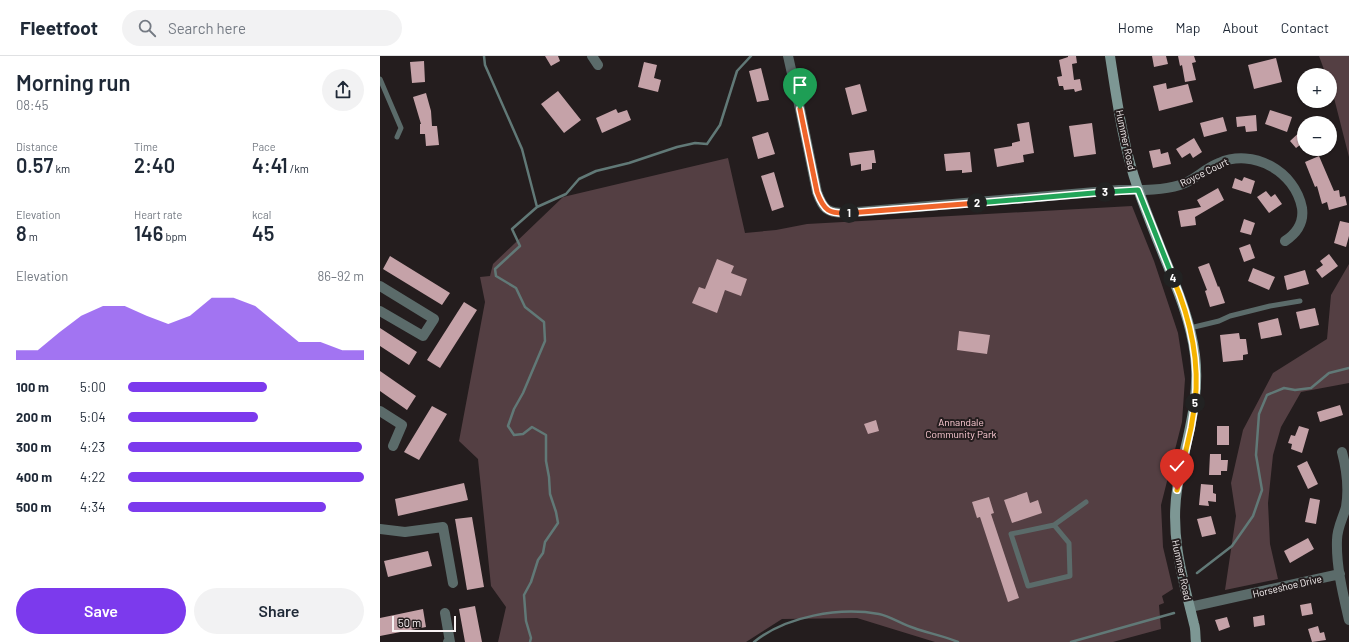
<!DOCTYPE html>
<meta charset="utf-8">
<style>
body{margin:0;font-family:Barlow,sans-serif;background:#f2f2f3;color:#1f2937;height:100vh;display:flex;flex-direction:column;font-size:15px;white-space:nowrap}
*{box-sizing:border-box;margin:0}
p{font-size:13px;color:#747a83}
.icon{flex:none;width:22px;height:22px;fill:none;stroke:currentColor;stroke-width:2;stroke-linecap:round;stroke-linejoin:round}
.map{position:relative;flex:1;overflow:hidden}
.sheet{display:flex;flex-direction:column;background:#fff;width:380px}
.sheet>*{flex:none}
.tools{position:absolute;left:917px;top:12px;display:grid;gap:8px}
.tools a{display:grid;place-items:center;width:40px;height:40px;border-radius:50%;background:#fff;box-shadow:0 1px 3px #0004;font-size:20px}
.scale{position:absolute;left:12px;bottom:10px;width:64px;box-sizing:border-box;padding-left:4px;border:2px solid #f8f2f3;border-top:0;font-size:11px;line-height:14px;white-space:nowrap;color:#f8f2f3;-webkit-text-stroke:3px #241d1e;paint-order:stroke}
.pin{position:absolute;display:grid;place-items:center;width:34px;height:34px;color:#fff;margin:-41px -17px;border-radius:50% 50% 50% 0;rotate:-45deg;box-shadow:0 0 4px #0007}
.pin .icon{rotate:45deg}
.km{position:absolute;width:20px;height:20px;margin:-10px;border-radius:50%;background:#222;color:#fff;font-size:11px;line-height:20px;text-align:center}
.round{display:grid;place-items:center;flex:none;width:42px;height:42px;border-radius:21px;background:#f2f2f3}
.head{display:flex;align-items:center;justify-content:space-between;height:68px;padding:0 16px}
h1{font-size:22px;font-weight:600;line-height:30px}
.metrics{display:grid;grid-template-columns:repeat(3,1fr);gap:6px;height:68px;padding:4px 16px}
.metrics div{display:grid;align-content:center}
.metrics b{font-size:20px;font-weight:600}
.metrics small{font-size:11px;font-weight:400}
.metrics p{font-size:11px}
.chart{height:112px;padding:8px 16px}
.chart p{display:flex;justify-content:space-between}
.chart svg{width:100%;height:72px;margin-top:4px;fill:#7c3aed;opacity:.7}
.action{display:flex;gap:8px;margin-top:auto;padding:8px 16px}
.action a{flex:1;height:46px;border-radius:24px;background:#7c3aed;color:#fff;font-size:16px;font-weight:600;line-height:46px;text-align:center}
.action a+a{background:#f2f2f3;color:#1f2937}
ul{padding:0 16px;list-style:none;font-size:13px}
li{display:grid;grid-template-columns:64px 48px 1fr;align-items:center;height:30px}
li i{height:10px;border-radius:5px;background:#7c3aed}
header{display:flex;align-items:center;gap:24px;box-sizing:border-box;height:56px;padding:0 20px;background:#fff;border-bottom:1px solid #e0e1e3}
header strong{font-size:19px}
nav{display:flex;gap:22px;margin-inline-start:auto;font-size:14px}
.search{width:280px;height:36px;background:#f2f2f3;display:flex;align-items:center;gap:10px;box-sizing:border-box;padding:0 14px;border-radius:22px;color:#747a83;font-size:15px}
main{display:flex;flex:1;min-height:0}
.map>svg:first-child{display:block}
.green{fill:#543f43}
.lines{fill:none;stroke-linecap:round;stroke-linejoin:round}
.stream{stroke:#617977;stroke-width:2.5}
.building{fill:#c5a2a8}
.service{stroke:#5b6b6a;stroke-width:5}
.minor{stroke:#5b6b6a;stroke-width:10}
.secondary{stroke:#7d9794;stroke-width:10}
.split-1-casing{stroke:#fff;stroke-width:8}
.split-2-casing{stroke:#fff;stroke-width:8}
.split-3-casing{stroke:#fff;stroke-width:8}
.split-4-casing{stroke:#fff;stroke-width:8}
.split-5-casing{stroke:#fff;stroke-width:8}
.split-6-casing{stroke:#fff;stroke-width:8}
.split-1{stroke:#f0652b;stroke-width:5}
.split-2{stroke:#f0652b;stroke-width:5}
.split-3{stroke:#22a559;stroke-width:5}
.split-4{stroke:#22a559;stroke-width:5}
.split-5{stroke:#f5b400;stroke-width:5}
.split-6{stroke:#f5b400;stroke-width:5}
.labels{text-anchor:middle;stroke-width:4;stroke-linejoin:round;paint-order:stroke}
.street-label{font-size:10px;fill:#f8f2f3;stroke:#241d1e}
.park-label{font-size:10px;fill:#fdcbd4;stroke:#241d1e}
</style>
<header>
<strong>Fleetfoot</strong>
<div class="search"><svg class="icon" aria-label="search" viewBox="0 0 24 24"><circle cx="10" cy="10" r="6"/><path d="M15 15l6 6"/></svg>Search here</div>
<nav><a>Home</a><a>Map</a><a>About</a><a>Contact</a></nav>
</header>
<main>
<section class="sheet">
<div class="head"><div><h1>Morning run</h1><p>08:45</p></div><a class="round"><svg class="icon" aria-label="share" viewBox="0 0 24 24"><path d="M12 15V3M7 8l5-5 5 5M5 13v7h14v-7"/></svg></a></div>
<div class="metrics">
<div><p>Distance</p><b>0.57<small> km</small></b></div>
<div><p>Time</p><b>2:40</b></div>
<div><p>Pace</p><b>4:41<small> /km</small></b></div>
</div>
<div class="metrics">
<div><p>Elevation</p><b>8<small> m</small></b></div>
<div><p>Heart rate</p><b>146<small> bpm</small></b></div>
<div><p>kcal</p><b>45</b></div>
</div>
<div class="chart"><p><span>Elevation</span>86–92 m</p>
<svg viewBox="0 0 160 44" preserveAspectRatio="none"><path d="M0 44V38L10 38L20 27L30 17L40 11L50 11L60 17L70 22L80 17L90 6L100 6L110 11L120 22L130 33L140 33L150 38L160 38V44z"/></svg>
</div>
<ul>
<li><b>100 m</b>5:00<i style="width:59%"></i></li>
<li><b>200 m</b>5:04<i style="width:55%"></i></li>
<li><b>300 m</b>4:23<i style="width:99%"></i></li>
<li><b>400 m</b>4:22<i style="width:100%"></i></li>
<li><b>500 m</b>4:34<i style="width:84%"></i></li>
</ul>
<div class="action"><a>Save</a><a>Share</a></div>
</section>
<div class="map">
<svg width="969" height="586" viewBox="0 0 969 586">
<rect width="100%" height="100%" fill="#241d1e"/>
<!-- green -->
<path class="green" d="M 939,0 L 969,0 L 969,101 L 954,42 L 950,31 L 950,19 L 946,19 Z
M 348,102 L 365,177 L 396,174 L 427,168 L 752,150 L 774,205 L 798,277 L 805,323 L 802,366 L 781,449 L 783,491 L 793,533 L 782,540 L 784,547 L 779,549 L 781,573 L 733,586 L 555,586 L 477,562 L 402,563 L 366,586 L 118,586 L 126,551 L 111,530 L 98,403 L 79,385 L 105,246 L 100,221 L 110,220 L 113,208 L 183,141 Z
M 969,208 L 969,327 L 921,336 L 901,371 L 893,399 L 888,447 L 890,488 L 898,523 L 845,534 L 856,460 L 851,427 L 863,374 L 893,317 L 947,283 L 951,239 Z"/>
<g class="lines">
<!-- stream -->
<path class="stream" d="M 104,0 L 105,9 L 142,93 L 157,151 L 132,173 L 140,190 L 115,213 L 116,220 L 136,232 L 145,251 L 164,266 L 165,285 L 143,337 L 134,353 L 128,370 L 134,379 L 143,378 L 152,371 L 166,379 L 166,405 L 169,421 L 170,438 L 176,456 L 178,467 L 165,486 L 163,497 L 158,504 L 151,526 L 144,539 L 146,565 L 151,582 L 150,586
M 157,151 L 186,138 L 199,123 L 216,115 L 249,107 L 297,91 L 315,87 L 327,88 L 340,69 L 357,15 L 371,0
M 817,517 L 852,490 L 873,460 L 882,434 L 876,399 L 879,358 L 887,339 L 904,332 L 915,334 L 931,332 L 949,317 L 969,312
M 374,586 C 406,560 459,551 499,558 C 510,560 523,569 534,572 C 548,577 564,580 578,586
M 691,586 L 794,557"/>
</g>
<!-- building -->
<path class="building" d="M 165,0 L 178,0 L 180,5 L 171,10 Z
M 688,0 L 696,0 L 697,7 L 692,8 L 694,24 L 700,23 L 702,34 L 695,36 L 694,33 L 684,34 L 683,30 L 679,30 L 677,21 L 682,20 L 679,4 L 688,1 Z
M 772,0 L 786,0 L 788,8 L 774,11 Z
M 798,0 L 814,0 L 816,6 L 812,7 L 816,24 L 805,26 L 802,9 L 800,10 Z
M 896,2 L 902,26 L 874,33 L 868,9 Z
M 44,5 L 45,26 L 32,27 L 30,6 Z
M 264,6 L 277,9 L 274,22 L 281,24 L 278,36 L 258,31 Z
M 381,12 L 389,44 L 377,46 L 369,15 Z
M 786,27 L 787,33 L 808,28 L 813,46 L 779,55 L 773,30 Z
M 480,28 L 487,55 L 472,59 L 465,32 Z
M 178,35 L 201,64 L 184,77 L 161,48 Z
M 46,37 L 51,55 L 52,70 L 57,70 L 59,89 L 46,90 L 45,78 L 40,78 L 40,68 L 41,68 L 33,41 Z
M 236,53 L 238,57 L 247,54 L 251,64 L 222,77 L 216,62 Z
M 890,54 L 912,61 L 907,76 L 885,68 Z
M 876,59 L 877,75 L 866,76 L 865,70 L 857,71 L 856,61 Z
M 843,61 L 847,75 L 824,81 L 820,67 Z
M 649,66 L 654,97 L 643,99 L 644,106 L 617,111 L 614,93 L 632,90 L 632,87 L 640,85 L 637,68 Z
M 712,67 L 716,98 L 694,101 L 689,70 Z
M 924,72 L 924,94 L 920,89 L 916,92 L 910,85 Z
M 388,76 L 395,98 L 378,103 L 372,81 Z
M 814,82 L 822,96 L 813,102 L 810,97 L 802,102 L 796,93 Z
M 780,93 L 781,98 L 788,96 L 791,108 L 773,112 L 769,95 Z
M 494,94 L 496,107 L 492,107 L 492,113 L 481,115 L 481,108 L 471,110 L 469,97 Z
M 590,96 L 592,116 L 582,117 L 582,114 L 566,115 L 564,98 Z
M 939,100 L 954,135 L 959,134 L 960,141 L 965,140 L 967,149 L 949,154 L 947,146 L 942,148 L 937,130 L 935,131 L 925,106 Z
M 394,116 L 404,151 L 392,155 L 381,120 Z
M 864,121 L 875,125 L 871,138 L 852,132 L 855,122 L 862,125 Z
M 838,132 L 844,144 L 815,161 L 816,169 L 801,171 L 798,155 L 821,151 L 817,144 Z
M 886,135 L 891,141 L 895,138 L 902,148 L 889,157 L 877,141 Z
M 864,163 L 875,167 L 871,179 L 860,176 Z
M 960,165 L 969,167 L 969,180 L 966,191 L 954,187 Z
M 870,188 L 875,202 L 864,206 L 859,192 Z
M 949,198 L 958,210 L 942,222 L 936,214 L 943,209 L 940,205 Z
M 10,200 L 70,237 L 62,249 L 3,213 Z
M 337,203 L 354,210 L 351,217 L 367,223 L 361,240 L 345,234 L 337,257 L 312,247 L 319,231 L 325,233 Z
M 829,207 L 838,231 L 839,230 L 845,247 L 830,251 L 825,235 L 827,234 L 818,211 Z
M 873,212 L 895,221 L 889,234 L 868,225 Z
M 925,214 L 929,228 L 907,234 L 904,220 Z
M 84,246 L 97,254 L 60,312 L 47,304 Z
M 935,252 L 939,269 L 920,273 L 916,256 Z
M 898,262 L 902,279 L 881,283 L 878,267 Z
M 0,272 L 37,296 L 29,309 L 0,290 Z
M 579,275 L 610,279 L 607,298 L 577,294 Z
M 859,277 L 860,283 L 866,283 L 868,298 L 863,299 L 863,304 L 843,306 L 840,279 Z
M 0,315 L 36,340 L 27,354 L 0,335 Z
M 960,349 L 963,359 L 940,366 L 937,356 Z
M 52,350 L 67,358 L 39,404 L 24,396 Z
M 496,364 L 499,375 L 488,378 L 484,368 Z
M 837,370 L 849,370 L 849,389 L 837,389 Z
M 919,370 L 929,373 L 922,397 L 911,393 L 912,388 L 908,387 L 911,379 L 915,380 Z
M 830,398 L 841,398 L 841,404 L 848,404 L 847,415 L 841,415 L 841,419 L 829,419 Z
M 927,405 L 938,428 L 928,433 L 917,410 Z
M 84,427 L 88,444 L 18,460 L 15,443 Z
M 821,428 L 833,429 L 833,437 L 836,438 L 836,446 L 828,445 L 829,450 L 819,449 Z
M 647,436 L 650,447 L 658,444 L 662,457 L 632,467 L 624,444 Z
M 609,441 L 614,457 L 611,458 L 639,542 L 628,546 L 600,461 L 597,462 L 592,446 Z
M 930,442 L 940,444 L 936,468 L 925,466 Z
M 831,460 L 836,478 L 822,481 L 817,463 Z
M 92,461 L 104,531 L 87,534 L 75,463 Z
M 928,482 L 934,493 L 910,507 L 904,495 Z
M 48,495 L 52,510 L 8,521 L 4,505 Z
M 931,547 L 933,558 L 922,560 L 920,549 Z
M 95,550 L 102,586 L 85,586 L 79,553 Z
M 43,553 L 46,571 L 0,580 L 0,562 Z
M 884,559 L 885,569 L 874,571 L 873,561 Z
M 847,561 L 850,571 L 839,575 L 835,564 Z
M 938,570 L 940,577 L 944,576 L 946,584 L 932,586 L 928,573 Z"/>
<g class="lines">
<!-- service -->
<path class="service" d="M 0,23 L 21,72 L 17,81
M 810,272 L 839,265 L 850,260 L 890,250 L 920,245
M 674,469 L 631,478 L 648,530 L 690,520 L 689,487 L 674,469 L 706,446"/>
<!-- minor -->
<path class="minor" d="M 212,0 L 218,9
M 408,0 L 420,53 L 437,136 C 443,153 447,157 465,157 L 739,134 C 759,134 780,135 800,129 C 814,125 825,112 839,107 C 873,92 915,115 922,152 C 924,166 917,177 905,185
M 0,230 L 54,263 L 43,280 L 0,255
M 0,355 L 22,369 L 13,390
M 962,396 C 967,415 969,433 966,451 C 963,462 957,472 957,484 C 956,510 963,538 969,564
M 0,473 L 25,476 L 63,471 L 73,527
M 810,551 L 960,518
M 65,557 L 70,586 L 68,586"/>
<!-- secondary -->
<path class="secondary" d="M 730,0 C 737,45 743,90 758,133 C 765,153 773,173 781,193 C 795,228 810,261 815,299 C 821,348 804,387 797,434 C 790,481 803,523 814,568 C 816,574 815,580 816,586"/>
</g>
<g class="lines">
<!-- split-1 casing -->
<g class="split-1-casing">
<path id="split-1" d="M 420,53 L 437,136 C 444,155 449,158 469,157"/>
</g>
<!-- split-2 casing -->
<g class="split-2-casing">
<path id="split-2" d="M 469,157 L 597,147"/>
</g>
<!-- split-3 casing -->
<g class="split-3-casing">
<path id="split-3" d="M 597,147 L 725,136"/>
</g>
<!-- split-4 casing -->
<g class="split-4-casing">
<path id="split-4" d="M 725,136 L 758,134 L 793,222"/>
</g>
<!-- split-5 casing -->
<g class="split-5-casing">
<path id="split-5" d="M 793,222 C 810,262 820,304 815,347"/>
</g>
<!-- split-6 casing -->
<g class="split-6-casing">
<path id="split-6" d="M 797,434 L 811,372 L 815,347"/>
</g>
<!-- split-1 -->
<use href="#split-1" class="split-1"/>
<!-- split-2 -->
<use href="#split-2" class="split-2"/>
<!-- split-3 -->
<use href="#split-3" class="split-3"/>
<!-- split-4 -->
<use href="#split-4" class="split-4"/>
<!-- split-5 -->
<use href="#split-5" class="split-5"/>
<!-- split-6 -->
<use href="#split-6" class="split-6"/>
</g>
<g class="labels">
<!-- street labels -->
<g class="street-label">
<text transform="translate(746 84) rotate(78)" y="4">Hummer Road</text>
<text transform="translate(824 116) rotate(-26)" y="4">Royce Court</text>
<text transform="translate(802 514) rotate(78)" y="4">Hummer Road</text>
<text transform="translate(907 530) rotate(-13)" y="4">Horseshoe Drive</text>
</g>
<!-- park labels -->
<g class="park-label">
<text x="581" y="370">Annandale<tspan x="581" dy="12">Community Park</tspan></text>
</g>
</g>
</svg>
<div class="tools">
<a>+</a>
<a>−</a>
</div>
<div class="scale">50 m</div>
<div class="pin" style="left:420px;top:53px;background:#1e9e55"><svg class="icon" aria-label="arrive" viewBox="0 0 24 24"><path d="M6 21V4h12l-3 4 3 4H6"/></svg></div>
<div class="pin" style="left:797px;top:434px;background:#d93025"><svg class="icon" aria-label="check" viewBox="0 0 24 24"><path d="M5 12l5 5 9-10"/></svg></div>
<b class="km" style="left:469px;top:157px">1</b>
<b class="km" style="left:597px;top:147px">2</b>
<b class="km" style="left:725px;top:136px">3</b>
<b class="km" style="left:793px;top:222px">4</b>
<b class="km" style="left:815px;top:347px">5</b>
</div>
</main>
